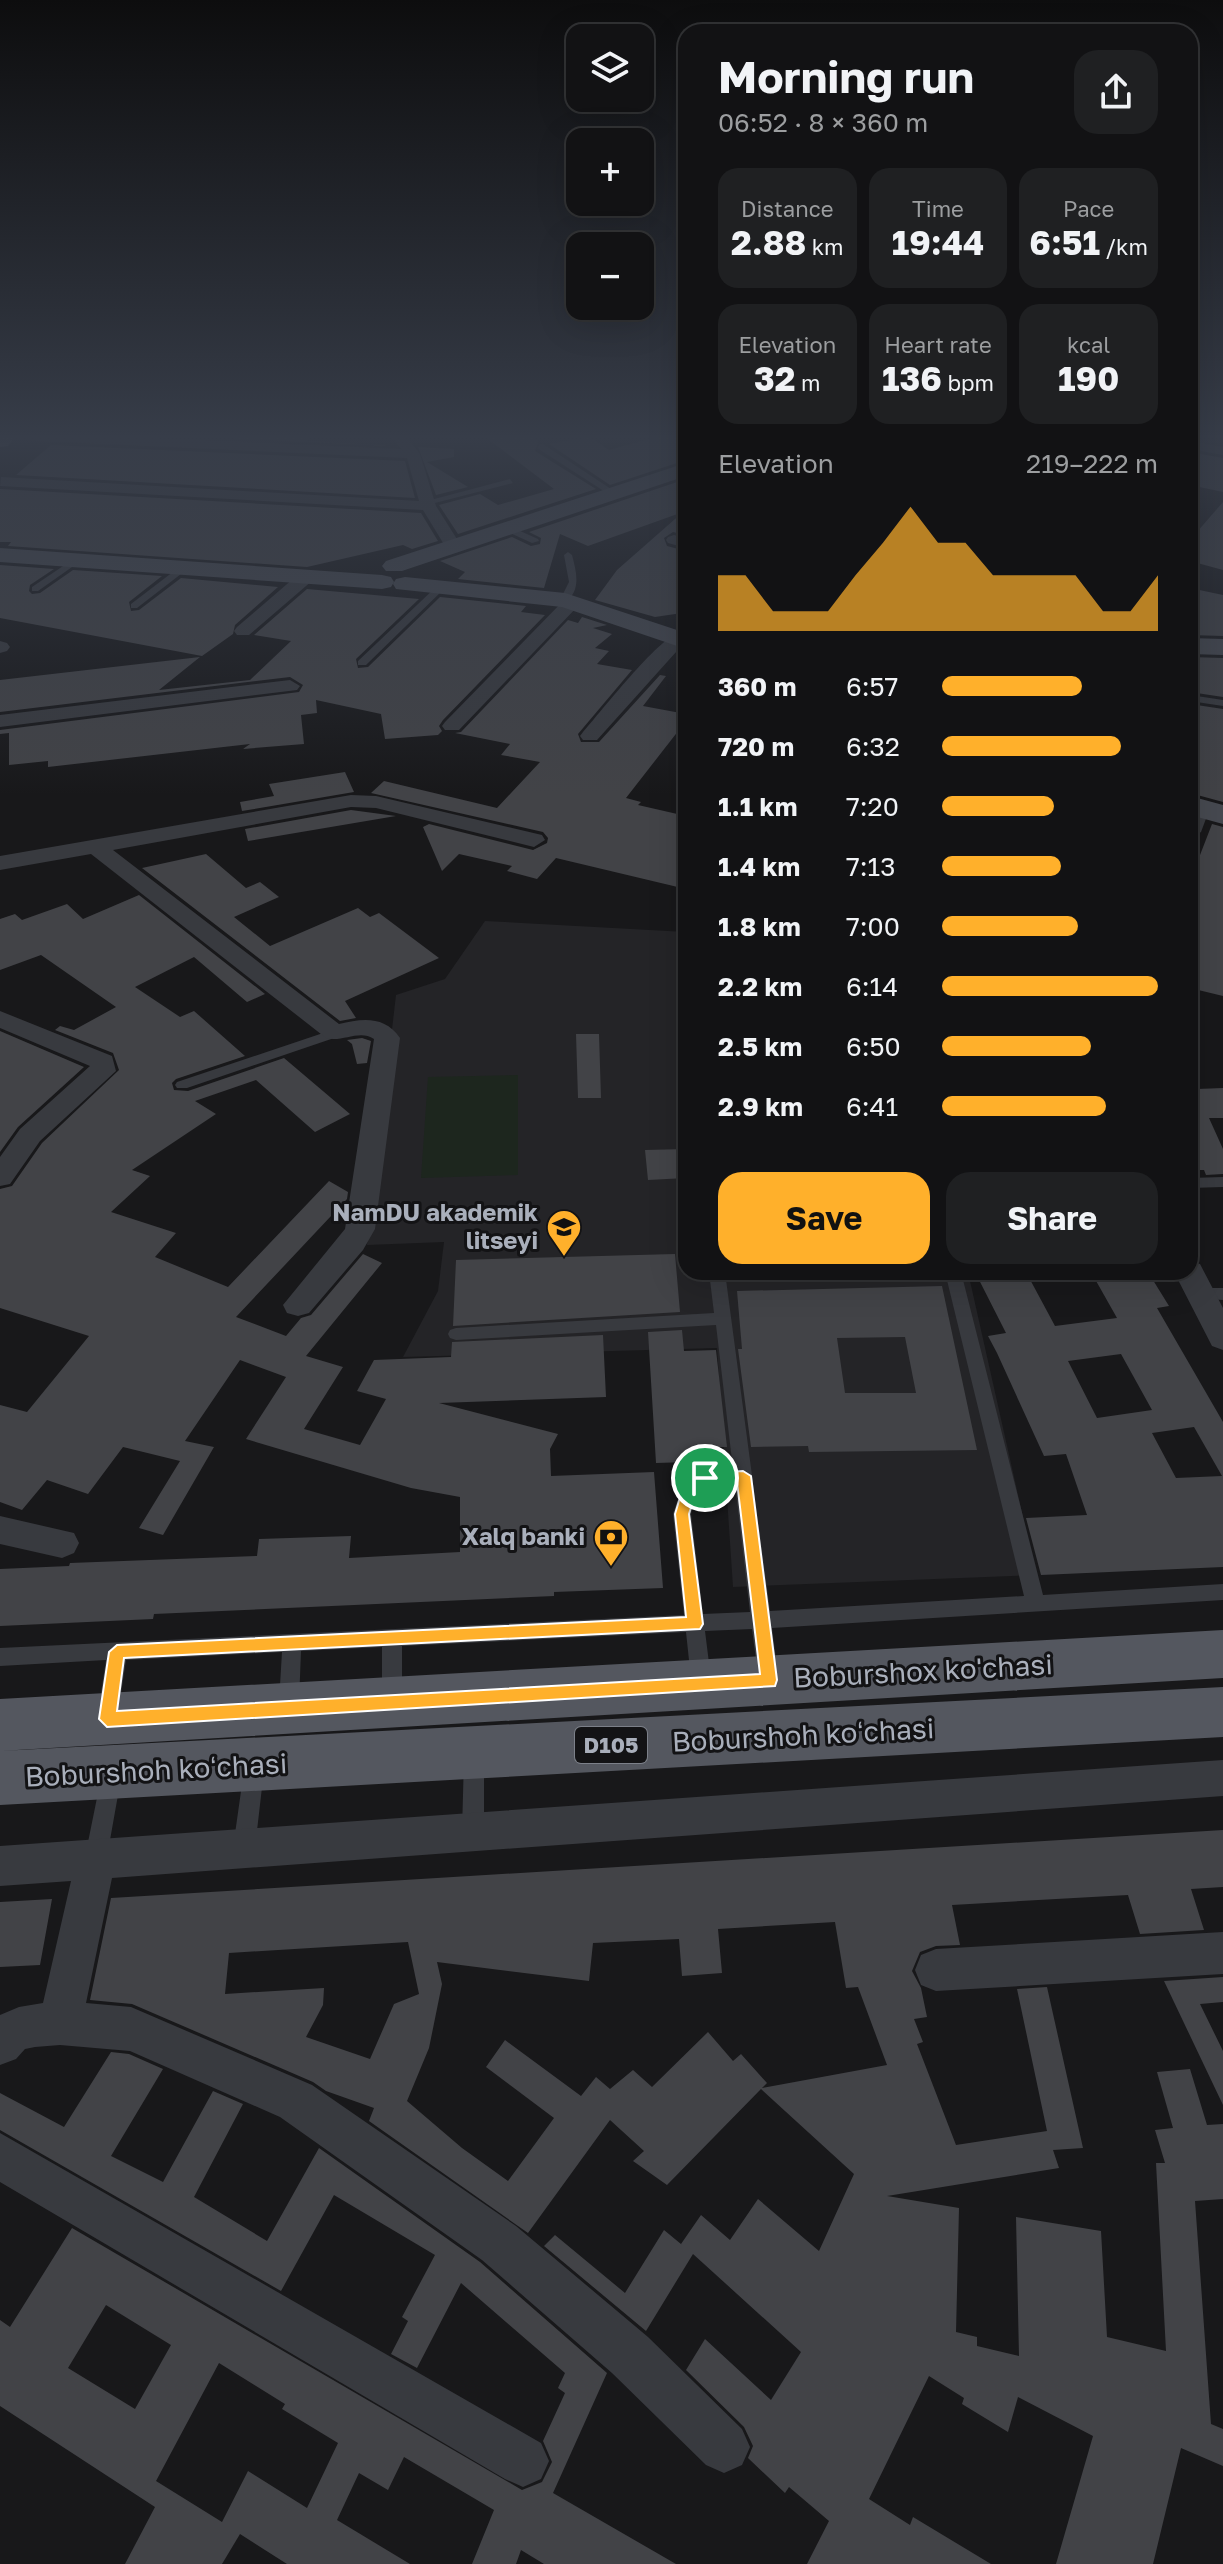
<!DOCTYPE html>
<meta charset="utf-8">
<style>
body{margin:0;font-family:"Golos Text",sans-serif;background:#1f2022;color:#f1f3f6;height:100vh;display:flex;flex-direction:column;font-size:30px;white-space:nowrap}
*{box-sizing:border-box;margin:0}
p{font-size:26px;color:#9c9ea0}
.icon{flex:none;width:44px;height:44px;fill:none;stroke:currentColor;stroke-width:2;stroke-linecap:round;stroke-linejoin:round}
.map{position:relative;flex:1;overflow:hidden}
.sheet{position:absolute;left:678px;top:24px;width:520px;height:1256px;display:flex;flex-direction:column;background:#121214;border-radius:24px;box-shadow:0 8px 32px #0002,0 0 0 2px #313234}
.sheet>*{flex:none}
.controls{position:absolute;left:566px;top:24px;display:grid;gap:16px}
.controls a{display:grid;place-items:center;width:88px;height:88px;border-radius:16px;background:#121214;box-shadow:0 8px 32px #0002,0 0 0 2px #313234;font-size:40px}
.pin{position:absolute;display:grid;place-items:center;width:68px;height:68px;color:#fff;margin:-34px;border:4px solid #fff;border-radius:50%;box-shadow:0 2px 8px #0007}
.round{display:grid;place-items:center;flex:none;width:84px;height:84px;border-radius:24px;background:#1f2022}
.overview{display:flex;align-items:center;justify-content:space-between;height:136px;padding:0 40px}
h1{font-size:44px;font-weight:700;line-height:60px}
.metrics{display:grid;grid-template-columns:repeat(3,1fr);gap:12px;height:136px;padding:8px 40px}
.metrics div{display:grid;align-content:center;border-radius:20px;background:#1f2022;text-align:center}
.metrics b{font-size:34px;font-weight:700}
.metrics small{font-size:22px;font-weight:400}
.metrics p{font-size:22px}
.chart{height:224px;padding:16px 40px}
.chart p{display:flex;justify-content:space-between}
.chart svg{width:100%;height:144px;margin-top:8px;fill:#ffb02b;opacity:.7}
.primary-button{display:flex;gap:16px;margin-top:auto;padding:16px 40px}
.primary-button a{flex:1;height:92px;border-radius:24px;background:#ffb02b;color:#111;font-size:32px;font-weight:700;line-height:92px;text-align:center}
.primary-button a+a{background:#1f2022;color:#f1f3f6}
ul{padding:0 40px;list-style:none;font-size:26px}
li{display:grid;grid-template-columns:128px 96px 1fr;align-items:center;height:60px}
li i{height:20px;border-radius:10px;background:#ffb02b}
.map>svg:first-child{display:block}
.built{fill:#242427}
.green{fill:#1d261e}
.building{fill:#424347;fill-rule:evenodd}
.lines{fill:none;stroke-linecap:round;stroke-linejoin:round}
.lane{fill:#383a3f;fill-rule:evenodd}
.street{fill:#383a3f;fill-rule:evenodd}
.secondary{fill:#464950;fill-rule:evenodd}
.primary{fill:#54575f;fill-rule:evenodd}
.highway{fill:#646871;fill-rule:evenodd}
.route{fill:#ffb02b;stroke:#fff;stroke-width:2;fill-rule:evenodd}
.labels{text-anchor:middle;stroke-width:6;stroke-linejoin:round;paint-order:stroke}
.shield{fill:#131315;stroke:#7c8089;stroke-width:2}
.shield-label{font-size:22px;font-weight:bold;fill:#a9afbb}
.poi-label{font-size:24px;font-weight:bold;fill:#a9afbb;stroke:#131315;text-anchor:end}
.near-street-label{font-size:28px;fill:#a9afbb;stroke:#131315}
</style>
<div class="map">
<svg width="1223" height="2564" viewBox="0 0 1223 2564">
<rect width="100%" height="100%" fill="#18181a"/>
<!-- built -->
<path class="built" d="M 485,921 L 686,932 L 686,1272 L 968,1272 L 1036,1575 L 733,1587 L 717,1348 L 403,1357 L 438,1291 L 444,1242 L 367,1245 L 396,995 L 445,979 Z"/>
<!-- green -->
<path class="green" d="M 518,1075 L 518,1175 L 421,1178 L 428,1077 Z"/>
<!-- building -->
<path class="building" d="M 175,436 L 311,436 L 307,441 L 395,446 Z
M 484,436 L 531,436 L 539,441 L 535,451 L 596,489 L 458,534 L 439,505 L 480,494 L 498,505 L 554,489 Z
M 660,436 L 672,436 L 686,442 L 686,460 L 610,485 L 549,444 L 590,437 L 609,450 Z
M 51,445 L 405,461 L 415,498 L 16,475 Z
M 418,447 L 454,449 L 454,457 L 427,462 L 468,487 L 436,495 Z
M 1190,452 L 1223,458 L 1223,492 L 1190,485 Z
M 686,479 L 686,535 L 673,532 L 664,538 L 667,546 L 686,551 L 686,606 L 682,613 L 655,617 L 595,600 L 617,570 L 683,512 L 588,546 L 560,534 L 544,588 L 458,579 L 465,572 L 440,561 L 512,537 L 531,546 L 540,544 L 541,538 L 529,532 Z
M 0,489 L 421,513 L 438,541 L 412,549 L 403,545 L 307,567 L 8,546 L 11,542 L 0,542 Z
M 1223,502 L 1223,570 L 1190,561 L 1190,540 Z
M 0,565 L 54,569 L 30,585 L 29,591 L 32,594 L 40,593 L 73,570 L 162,576 L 129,602 L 131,611 L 139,610 L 181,578 L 278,587 L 235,625 L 233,634 L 202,656 L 0,618 Z
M 1190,588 L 1223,595 L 1223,636 L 1190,635 Z
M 307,589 L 419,599 L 356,659 L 358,668 L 368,667 L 440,597 L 526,606 L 521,612 L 545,615 L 443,720 L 439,726 L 442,731 L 438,735 L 385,739 L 381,714 L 316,700 L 317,713 L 301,715 L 304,744 L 243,749 L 250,744 L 48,767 L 48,761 L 9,765 L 9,733 L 0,734 L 0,730 L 299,692 L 303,685 L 290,677 L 0,712 L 0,680 L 200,657 L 159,690 L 250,680 L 291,641 L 254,635 Z
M 582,617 L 607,625 L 593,628 L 612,634 L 595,648 L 609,651 L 597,664 L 632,670 L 578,734 L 581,742 L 599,742 L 660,675 L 666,676 L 643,706 L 686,714 L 686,721 L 626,798 L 641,802 L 638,805 L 686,816 L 686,889 L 556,858 L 537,879 L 507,871 L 512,866 L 459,854 L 442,871 L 423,827 L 429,824 L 533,850 L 547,843 L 548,838 L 543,832 L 371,793 L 384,781 L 497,808 L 540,762 L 501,755 L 510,744 L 455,733 L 461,732 L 568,620 L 578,623 Z
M 1190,657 L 1223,658 L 1223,697 L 1190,692 Z
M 1190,704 L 1223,709 L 1223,802 L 1190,793 Z
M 345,772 L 354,792 L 242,811 L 240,802 L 274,796 L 269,784 Z
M 351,810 L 396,816 L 248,841 L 245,829 Z
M 1212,824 L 1223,827 L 1223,996 L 1190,988 L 1190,881 Z
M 206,854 L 246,888 L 260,882 L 279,897 L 234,917 L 270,946 L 358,908 L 370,917 L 379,913 L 439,958 L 345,1001 L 356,1018 L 340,1021 L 142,868 Z
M 139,895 L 265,994 L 247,1002 L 194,957 L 135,987 L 180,1017 L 194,1011 L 245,1056 L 176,1079 L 172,1083 L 174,1090 L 188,1091 L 284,1058 L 350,1114 L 315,1132 L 256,1080 L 195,1101 L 216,1114 L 132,1170 L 150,1176 L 111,1212 L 176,1233 L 155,1257 L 228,1287 L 329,1181 L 348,1192 L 347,1199 L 236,1317 L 286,1336 L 301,1318 L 311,1315 L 363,1254 L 382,1263 L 306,1356 L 343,1367 L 304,1429 L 360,1445 L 386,1399 L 357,1391 L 374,1360 L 451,1357 L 452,1342 L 603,1335 L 606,1397 L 439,1403 L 558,1434 L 550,1449 L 551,1476 L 654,1472 L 663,1588 L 554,1592 L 554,1596 L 154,1614 L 153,1619 L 0,1626 L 0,1569 L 69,1566 L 70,1563 L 257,1556 L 259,1539 L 351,1536 L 349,1558 L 460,1552 L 460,1497 L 411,1488 L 246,1439 L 286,1377 L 240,1360 L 185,1441 L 214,1447 L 163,1535 L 139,1528 L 180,1461 L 123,1447 L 88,1494 L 47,1480 L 22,1510 L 0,1502 L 0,1405 L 27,1412 L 89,1336 L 0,1308 L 0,1189 L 12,1186 L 42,1143 L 119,1070 L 113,1053 L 55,1030 L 60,1026 L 74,1030 L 116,1007 L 41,955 L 0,970 L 0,919 L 15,914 L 22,920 L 67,904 L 83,919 Z
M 0,1031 L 84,1067 L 18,1127 L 0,1152 Z
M 576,1034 L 599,1034 L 601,1098 L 578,1098 Z
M 362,1038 L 371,1041 L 367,1063 L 357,1064 L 352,1044 L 347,1040 Z
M 1190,1073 L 1197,1089 L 1223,1088 L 1223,1118 L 1209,1118 L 1223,1149 L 1223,1174 L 1206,1175 L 1204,1170 L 1190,1170 Z
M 686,1149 L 686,1178 L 648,1180 L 645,1150 Z
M 675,1254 L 680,1312 L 453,1326 L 456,1260 Z
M 975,1272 L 1026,1272 L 1055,1326 L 1117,1318 L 1091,1272 L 1148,1272 L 1169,1306 L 1157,1308 L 1223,1422 L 1223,1567 L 1041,1575 L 1026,1518 L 1087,1515 L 1066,1454 L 1044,1456 L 997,1353 L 988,1336 L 1006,1333 ZM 1121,1354 L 1152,1410 L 1097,1418 L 1068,1361 ZM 1194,1427 L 1222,1476 L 1176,1478 L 1152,1433 Z
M 942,1286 L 977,1450 L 809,1452 L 808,1446 L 751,1447 L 738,1349 L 742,1349 L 737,1291 ZM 905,1337 L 916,1393 L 845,1393 L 837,1338 Z
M 682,1330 L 684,1351 L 716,1350 L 727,1447 L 720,1447 L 721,1461 L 656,1463 L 648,1332 Z
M 1223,1830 L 1223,1887 L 1191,1889 L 1204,1930 L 1140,1934 L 1128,1895 L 952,1905 L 960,1945 L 936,1946 L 920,1952 L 912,1971 L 921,1988 L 927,2017 L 914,2019 L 923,2042 L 917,2044 L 956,2145 L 1047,2131 L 1017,1989 L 1047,1987 L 1083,2148 L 1053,2150 L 1059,2168 L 887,2196 L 959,2208 L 956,2332 L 977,2337 L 977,2346 L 1019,2356 L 1016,2217 L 1101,2231 L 1107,2337 L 1166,2351 L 1156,2163 L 1165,2163 L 1155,2130 L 1173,2128 L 1157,2072 L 1190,2069 L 1207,2125 L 1223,2124 L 1223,2199 L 1195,2201 L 1211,2424 L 1223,2429 L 1223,2466 L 1181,2448 L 1153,2564 L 1056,2564 L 1093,2436 L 1018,2397 L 1008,2432 L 962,2404 L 964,2398 L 929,2376 L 869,2499 L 910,2525 L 913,2517 L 991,2564 L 807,2564 L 829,2521 L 789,2487 L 785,2493 L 748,2458 L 753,2446 L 744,2427 L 686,2370 L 705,2339 L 771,2400 L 801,2352 L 693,2254 L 646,2331 L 544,2246 L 555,2235 L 625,2293 L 664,2230 L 687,2249 L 681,2244 L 701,2215 L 730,2240 L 758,2199 L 819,2251 L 854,2174 L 761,2089 L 667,2185 L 633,2161 L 644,2151 L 610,2120 L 528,2233 L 369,2121 L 374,2108 L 326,2091 L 313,2082 L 132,2004 L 90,2000 L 111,1898 ZM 835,1922 L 846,1988 L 858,1987 L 887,2065 L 762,2088 L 767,2083 L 741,2054 L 733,2061 L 708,2032 L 652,2087 L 633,2070 L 610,2089 L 596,2077 L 581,2096 L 505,2040 L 486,2067 L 554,2118 L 508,2181 L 462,2148 L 407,2101 L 429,2048 L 442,1984 L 437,1962 L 589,1981 L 593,1943 L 679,1939 L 682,1976 L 722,1973 L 718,1929 ZM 408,1942 L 419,1994 L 394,2004 L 370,2059 L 306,2037 L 323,2005 L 324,1988 L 225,1994 L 229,1953 Z
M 52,1899 L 40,1965 L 0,1967 L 0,1902 Z
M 1223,1977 L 1223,2002 L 1200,2004 L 1223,2051 L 1223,2105 L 1164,1981 Z
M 111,2052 L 129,2054 L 163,2069 L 111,2156 L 163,2182 L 213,2091 L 243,2104 L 194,2197 L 267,2241 L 319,2148 L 480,2262 L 607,2373 L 553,2493 L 676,2564 L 544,2564 L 521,2550 L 516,2564 L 472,2564 L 494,2510 L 404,2457 L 388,2490 L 359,2473 L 337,2520 L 410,2564 L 287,2564 L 240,2534 L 222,2564 L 125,2564 L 155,2507 L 0,2406 L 0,2320 L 10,2327 L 72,2228 L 522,2490 L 542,2482 L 552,2462 L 543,2441 L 565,2393 L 558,2388 L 565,2373 L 461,2283 L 417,2368 L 391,2354 L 408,2321 L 402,2317 L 435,2255 L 334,2195 L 281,2291 L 0,2130 L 0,2093 L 64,2127 ZM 106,2305 L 171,2345 L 135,2409 L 68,2368 ZM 219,2363 L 285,2404 L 282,2409 L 338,2443 L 307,2508 L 248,2471 L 222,2522 L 156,2481 Z"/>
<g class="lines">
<!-- lane -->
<path class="lane" d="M 540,444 L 543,444 L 617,493 L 610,495 L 537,448 Z
M 510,479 L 513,483 L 427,505 L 423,502 Z
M 509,526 L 538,539 L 539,541 L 532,543 L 506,531 L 505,529 Z
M 568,552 L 572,555 C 577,574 581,590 565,603 L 560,600 L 569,582 L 564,555 Z
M 75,558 L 82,560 L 38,591 L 32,591 L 32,587 Z
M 182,565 L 190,567 L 137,608 L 131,608 L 131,604 Z
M 437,586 L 445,588 L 366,665 L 358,665 L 358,661 Z
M 1190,695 L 1223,700 L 1223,706 L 1190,701 Z
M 335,1029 L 342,1033 L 340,1036 L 187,1088 L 177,1088 L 175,1085 L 177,1082 Z
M 1223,1177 L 1223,1187 L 1190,1188 L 1190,1178 Z
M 709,1272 L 725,1272 L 770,1611 L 1024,1596 L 945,1272 L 961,1272 L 1043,1595 L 1223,1584 L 1223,1600 L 772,1628 L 778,1675 L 775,1681 L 768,1684 L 761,1681 L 758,1675 L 752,1629 L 705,1631 L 711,1679 L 708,1685 L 701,1688 L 694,1685 L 691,1679 L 686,1632 L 402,1646 L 402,1697 L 399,1703 L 392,1706 L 385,1703 L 382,1697 L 382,1647 L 301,1651 L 299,1702 L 296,1708 L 289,1711 L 282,1708 L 279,1702 L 282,1652 L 126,1660 L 118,1713 L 115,1719 L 108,1722 L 101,1719 L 98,1713 L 106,1660 L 0,1666 L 0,1648 L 684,1615 L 673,1514 L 680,1493 L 699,1473 L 733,1469 L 716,1325 L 456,1340 L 450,1338 L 448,1334 L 450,1330 L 456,1328 L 714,1313 ZM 735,1484 L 750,1612 L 703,1614 L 691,1514 L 694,1501 L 710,1485 Z
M 1200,1288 L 1223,1288 L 1223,1300 L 1194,1298 L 1192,1294 L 1194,1290 Z
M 474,1748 L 481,1751 L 484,1758 L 484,1832 L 481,1839 L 473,1842 L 465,1839 L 462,1832 L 464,1758 L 467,1751 Z
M 254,1760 L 261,1763 L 264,1770 L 255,1848 L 252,1855 L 244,1858 L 236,1855 L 233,1848 L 244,1770 L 247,1763 Z
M 111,1768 L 118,1771 L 121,1778 L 107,1857 L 104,1864 L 96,1868 L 88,1864 L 85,1857 L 101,1778 L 104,1771 Z"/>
<!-- street -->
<path class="street" d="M 10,436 L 111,436 L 401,449 L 394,439 L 396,436 L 406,436 L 420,454 L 436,506 L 462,547 L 460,551 L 448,551 L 423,510 L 0,486 L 1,477 L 419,501 L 407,458 L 17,440 Z
M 1190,441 L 1223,447 L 1223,455 L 1190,449 Z
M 674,535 L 686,538 L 686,548 L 668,543 L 666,540 L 668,537 Z
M 307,571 L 313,572 L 316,576 L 313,580 L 249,635 L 237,635 L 234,631 L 237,627 L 301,572 Z
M 572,597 L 581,602 L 578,606 L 459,730 L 445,730 L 442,726 L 445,722 L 566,598 Z
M 679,633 L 686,635 L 685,642 L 597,740 L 583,740 L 580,736 L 583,732 C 601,712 658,638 679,633 Z
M 0,641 L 7,643 L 10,647 L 7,651 L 0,653 Z
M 290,680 L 300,686 L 297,690 L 0,727 L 0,715 Z
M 351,795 L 376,796 L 542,835 L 545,840 L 534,847 L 376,808 L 351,807 L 113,850 L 339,1024 C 363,1018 385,1016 400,1038 L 375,1229 L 363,1250 L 309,1313 L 298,1316 L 287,1313 L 283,1305 L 345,1229 L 374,1039 C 359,1029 342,1043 326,1038 L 91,854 L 0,870 L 0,856 Z
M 1199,802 L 1210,808 L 1201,832 L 1190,839 L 1190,806 Z
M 0,1011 L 112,1056 L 116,1071 L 40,1141 L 10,1184 L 0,1186 L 0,1157 L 20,1129 L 90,1066 L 0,1028 Z
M 1190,1262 L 1200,1264 L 1223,1308 L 1223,1350 L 1212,1346 L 1174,1272 L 1190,1272 Z
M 0,1516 L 74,1533 L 79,1543 L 74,1553 L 62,1558 L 0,1544 Z
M 1223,1760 L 1223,1796 L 112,1878 L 86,2003 L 131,2007 L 312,2085 L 516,2226 L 648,2337 L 742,2429 L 750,2447 L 742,2465 L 724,2473 L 706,2465 L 612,2373 L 482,2260 L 280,2117 L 130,2051 L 60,2045 L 35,2047 L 25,2049 L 16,2059 L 0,2065 L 0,2015 L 19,2007 L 43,2003 L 71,1881 L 0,1886 L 0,1846 Z
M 1223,1932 L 1223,1974 L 936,1991 L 921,1985 L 915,1970 L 921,1955 L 936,1949 Z
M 0,2133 L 541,2443 L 549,2461 L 541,2479 L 523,2487 L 505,2479 L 0,2182 Z"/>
<!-- secondary -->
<path class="secondary" d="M 686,463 L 686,476 L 402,571 L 386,571 L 382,566 L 386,561 Z
M 0,548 L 382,575 L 391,577 L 394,582 L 391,587 L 382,589 L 0,562 Z
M 405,577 L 565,593 L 686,633 L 686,649 L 562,607 L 396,589 L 393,584 L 396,579 Z
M 1190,638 L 1223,639 L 1223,655 L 1190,654 Z
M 1190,796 L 1223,805 L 1223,824 L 1190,815 Z"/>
<!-- primary -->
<path class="primary" d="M 1223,1630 L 1223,1678 L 0,1751 L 0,1699 Z
M 1223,1687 L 1223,1737 L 0,1805 L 0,1751 Z"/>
<!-- highway -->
<path class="highway" d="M 0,436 L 15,436 L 8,446 L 0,447 Z"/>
</g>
<!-- sky -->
<linearGradient id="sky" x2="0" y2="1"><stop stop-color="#0d0d0e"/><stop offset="0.55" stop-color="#373d49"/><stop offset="1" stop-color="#373d49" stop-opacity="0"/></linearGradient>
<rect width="1223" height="795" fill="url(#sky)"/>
<!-- route -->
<path class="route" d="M 743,1471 L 751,1476 L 777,1680 L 775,1686 L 107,1727 L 99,1719 L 109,1652 L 117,1645 L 686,1617 L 675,1514 L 681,1494 L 700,1474 ZM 737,1482 L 760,1674 L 117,1711 L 124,1658 L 700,1629 L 703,1624 L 689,1514 L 693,1501 L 709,1484 Z"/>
<!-- icons -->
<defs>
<g id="school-pin" transform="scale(1.8)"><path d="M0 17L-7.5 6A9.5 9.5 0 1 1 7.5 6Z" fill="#ffb02b" stroke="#131315"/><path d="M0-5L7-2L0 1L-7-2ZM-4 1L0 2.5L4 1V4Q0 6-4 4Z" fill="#111"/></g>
<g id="bank-pin" transform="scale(1.8)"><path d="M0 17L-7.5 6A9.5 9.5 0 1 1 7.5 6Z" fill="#ffb02b" stroke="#131315"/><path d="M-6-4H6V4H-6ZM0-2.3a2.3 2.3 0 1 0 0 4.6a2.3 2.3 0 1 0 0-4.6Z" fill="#111"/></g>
</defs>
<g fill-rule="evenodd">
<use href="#school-pin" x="564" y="1227"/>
<use href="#bank-pin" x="611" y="1537"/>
</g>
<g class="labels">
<!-- shield labels -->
<rect class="shield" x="575" y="1727" width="72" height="36" rx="6"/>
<g class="shield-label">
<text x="611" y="1753">D105</text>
</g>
<!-- poi labels -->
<g class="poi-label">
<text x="538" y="1221">NamDU akademik<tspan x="538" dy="28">litseyi</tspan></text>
<text x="585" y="1545">Xalq banki</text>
</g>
<!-- near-street labels -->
<g class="near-street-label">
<text transform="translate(923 1671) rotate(-3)" y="10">Boburshox ko'chasi</text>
<text transform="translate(803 1735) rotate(-3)" y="10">Boburshoh koʻchasi</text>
<text transform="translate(156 1770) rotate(-3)" y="10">Boburshoh koʻchasi</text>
</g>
</g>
</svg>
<div class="controls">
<a><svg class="icon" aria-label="layers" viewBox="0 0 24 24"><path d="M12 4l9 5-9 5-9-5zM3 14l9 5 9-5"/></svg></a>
<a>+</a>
<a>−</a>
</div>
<div class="pin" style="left:705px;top:1478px;background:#1e9e55"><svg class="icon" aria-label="arrive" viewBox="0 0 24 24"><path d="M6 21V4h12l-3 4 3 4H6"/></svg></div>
<section class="sheet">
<div class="overview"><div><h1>Morning run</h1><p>06:52 · 8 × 360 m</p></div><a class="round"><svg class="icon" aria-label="share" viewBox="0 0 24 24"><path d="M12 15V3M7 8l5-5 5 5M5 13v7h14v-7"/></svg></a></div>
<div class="metrics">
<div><p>Distance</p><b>2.88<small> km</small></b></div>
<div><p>Time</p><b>19:44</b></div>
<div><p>Pace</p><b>6:51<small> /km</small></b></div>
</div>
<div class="metrics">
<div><p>Elevation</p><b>32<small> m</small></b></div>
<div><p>Heart rate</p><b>136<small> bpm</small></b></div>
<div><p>kcal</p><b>190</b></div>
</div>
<div class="chart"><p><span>Elevation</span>219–222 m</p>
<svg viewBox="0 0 160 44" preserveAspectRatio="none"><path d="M0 44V27L10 27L20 38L30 38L40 38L50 27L60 17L70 6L80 17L90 17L100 27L110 27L120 27L130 27L140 38L150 38L160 27V44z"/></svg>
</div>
<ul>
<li><b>360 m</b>6:57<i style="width:65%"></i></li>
<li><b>720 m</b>6:32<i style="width:83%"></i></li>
<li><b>1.1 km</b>7:20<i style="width:52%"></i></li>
<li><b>1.4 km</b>7:13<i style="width:55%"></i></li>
<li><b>1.8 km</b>7:00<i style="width:63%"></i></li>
<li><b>2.2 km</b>6:14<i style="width:100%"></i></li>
<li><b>2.5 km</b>6:50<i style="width:69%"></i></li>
<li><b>2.9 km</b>6:41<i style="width:76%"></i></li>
</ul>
<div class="primary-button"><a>Save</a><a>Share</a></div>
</section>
</div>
